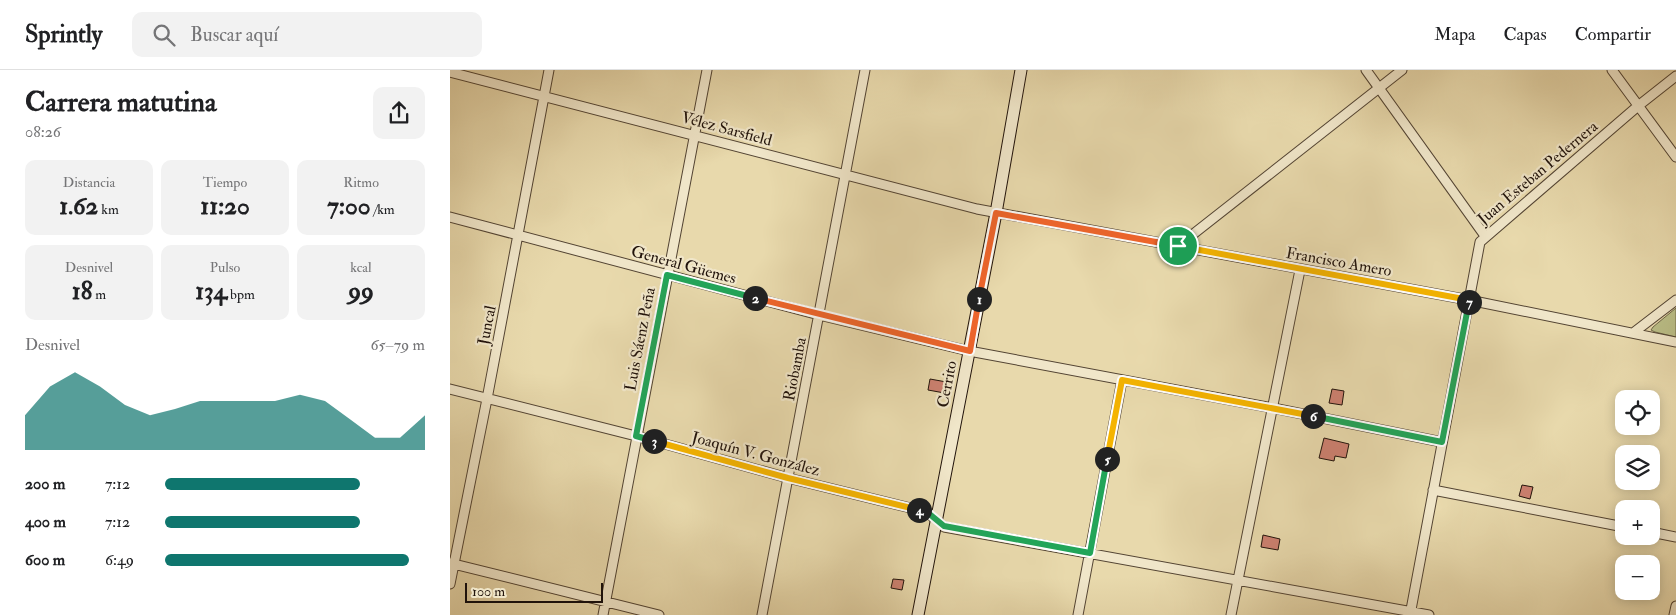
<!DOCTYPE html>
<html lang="es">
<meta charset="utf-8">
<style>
body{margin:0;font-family:"IM FELL Double Pica",serif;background:#f2f2f2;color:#202124;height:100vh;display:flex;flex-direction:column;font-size:19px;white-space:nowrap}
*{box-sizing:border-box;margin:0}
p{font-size:16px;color:#757577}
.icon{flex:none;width:28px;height:28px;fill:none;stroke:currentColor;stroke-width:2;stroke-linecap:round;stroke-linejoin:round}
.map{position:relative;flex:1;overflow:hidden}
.details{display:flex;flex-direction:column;background:#fff;width:450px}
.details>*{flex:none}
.controls{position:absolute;left:1165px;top:320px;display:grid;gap:10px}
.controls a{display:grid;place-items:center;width:45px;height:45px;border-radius:10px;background:#fff;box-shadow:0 2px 12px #0003;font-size:25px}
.scale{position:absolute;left:15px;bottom:12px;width:138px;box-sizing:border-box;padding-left:5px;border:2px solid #21130b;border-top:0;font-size:14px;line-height:18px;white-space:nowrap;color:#21130b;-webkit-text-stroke:4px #f0e6c9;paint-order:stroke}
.pin{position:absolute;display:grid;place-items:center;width:42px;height:42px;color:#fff;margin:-21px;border:2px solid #fff;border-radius:50%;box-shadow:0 1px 5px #0007}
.km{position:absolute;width:25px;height:25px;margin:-12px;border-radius:50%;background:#222;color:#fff;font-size:14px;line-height:25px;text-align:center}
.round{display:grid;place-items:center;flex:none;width:52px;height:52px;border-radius:10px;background:#f2f2f2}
.headline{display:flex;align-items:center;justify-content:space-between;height:85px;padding:0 25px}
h1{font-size:28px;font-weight:700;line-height:38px}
.figures{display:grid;grid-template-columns:repeat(3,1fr);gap:8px;height:85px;padding:5px 25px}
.figures div{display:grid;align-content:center;border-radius:10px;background:#f2f2f2;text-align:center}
.figures b{font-size:25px;font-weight:700}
.figures small{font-size:14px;font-weight:400}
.figures p{font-size:14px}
.chart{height:140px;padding:10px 25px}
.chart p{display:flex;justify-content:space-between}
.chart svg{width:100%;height:90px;margin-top:5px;fill:#0f766e;opacity:.7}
ul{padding:0 25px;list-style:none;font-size:16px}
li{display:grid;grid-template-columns:80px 60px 1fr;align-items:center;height:38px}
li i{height:12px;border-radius:6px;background:#0f766e}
header{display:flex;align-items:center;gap:30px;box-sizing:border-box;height:70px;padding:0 25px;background:#fff;border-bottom:1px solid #e0e0e0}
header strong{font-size:24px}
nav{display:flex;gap:28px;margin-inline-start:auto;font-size:18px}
.search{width:350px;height:45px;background:#f2f2f2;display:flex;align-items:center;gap:12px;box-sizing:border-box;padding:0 18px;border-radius:10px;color:#757577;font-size:19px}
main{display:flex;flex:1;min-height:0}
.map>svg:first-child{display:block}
.green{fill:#babe87;stroke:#6e6849}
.building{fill:#cd8171;stroke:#21130b}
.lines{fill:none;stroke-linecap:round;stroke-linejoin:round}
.street-casing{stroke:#534433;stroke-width:11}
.secondary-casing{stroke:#21130b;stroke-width:13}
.street{stroke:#f0e6c9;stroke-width:9}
.secondary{stroke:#f0e6c9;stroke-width:11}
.split-1-casing{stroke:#fff;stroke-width:10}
.split-2-casing{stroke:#fff;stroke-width:10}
.split-3-casing{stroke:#fff;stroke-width:10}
.split-4-casing{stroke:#fff;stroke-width:10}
.split-5-casing{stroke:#fff;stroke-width:10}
.split-6-casing{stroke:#fff;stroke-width:10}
.split-7-casing{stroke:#fff;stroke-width:10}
.split-8-casing{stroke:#fff;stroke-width:10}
.split-1{stroke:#f0652b;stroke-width:6}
.split-2{stroke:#f0652b;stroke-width:6}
.split-3{stroke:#22a559;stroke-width:6}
.split-4{stroke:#f5b400;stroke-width:6}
.split-5{stroke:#22a559;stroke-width:6}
.split-6{stroke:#f5b400;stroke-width:6}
.split-7{stroke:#22a559;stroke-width:6}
.split-8{stroke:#f5b400;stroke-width:6}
.labels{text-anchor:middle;stroke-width:4.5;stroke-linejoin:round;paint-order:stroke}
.street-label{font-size:16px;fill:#21130b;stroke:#f0e6c9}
</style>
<header>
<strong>Sprintly</strong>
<div class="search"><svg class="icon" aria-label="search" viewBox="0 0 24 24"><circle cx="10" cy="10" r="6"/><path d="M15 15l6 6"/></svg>Buscar aquí</div>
<nav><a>Mapa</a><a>Capas</a><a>Compartir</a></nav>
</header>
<main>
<section class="details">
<div class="headline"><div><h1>Carrera matutina</h1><p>08:26</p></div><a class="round"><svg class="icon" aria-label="share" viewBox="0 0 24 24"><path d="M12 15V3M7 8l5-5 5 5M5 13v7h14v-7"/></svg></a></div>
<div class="figures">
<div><p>Distancia</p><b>1.62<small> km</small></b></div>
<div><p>Tiempo</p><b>11:20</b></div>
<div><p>Ritmo</p><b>7:00<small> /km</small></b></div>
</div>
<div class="figures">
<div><p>Desnivel</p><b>18<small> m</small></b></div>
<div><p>Pulso</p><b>134<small> bpm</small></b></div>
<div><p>kcal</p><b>99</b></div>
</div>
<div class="chart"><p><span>Desnivel</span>65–79 m</p>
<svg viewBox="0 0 160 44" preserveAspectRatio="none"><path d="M0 44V27L10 13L20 6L30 13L40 22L50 27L60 24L70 20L80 20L90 20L100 20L110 17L120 20L130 29L140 38L150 38L160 27V44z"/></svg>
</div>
<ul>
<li><b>200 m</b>7:12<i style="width:75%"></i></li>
<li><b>400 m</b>7:12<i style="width:75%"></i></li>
<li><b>600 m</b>6:49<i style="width:94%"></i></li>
</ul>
</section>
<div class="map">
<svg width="1226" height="545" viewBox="0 0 1226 545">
<rect width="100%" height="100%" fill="#e8d9ac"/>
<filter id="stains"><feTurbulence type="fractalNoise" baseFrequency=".004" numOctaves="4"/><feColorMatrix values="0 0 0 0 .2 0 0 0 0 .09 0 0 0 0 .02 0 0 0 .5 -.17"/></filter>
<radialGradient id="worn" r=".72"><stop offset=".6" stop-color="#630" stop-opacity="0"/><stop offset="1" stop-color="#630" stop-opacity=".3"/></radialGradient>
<!-- green -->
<path class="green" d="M 1226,238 L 1226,267 L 1205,262 L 1201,260 L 1203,257 Z"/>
<!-- building -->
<path class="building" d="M 480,309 L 502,313 L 500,324 L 478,320 Z
M 882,319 L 894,321 L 892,335 L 879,333 Z
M 874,368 L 899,374 L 896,388 L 885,386 L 884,391 L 869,388 Z
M 1072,415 L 1083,417 L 1080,429 L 1069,426 Z
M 813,465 L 830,469 L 828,480 L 811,477 Z
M 443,509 L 454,510 L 452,520 L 441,518 Z"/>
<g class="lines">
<!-- street casing -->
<g class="street-casing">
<path id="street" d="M 916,0 L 1035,166
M 1162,0 L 1226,87
M 0,2 L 527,139 L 1019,230 L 1226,272
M 0,147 L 369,245 L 519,281 L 823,338 L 992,372
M 728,176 L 952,0
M 1183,263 L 1226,230
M 0,319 L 186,366 L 338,408 L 477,442 L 494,457 L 979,545
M 983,420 L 1174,457
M 1201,462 L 1226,467
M 0,493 L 209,545
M 0,514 L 37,329 L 99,0
M 153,545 L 257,0
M 312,545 L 415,0
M 628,545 L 672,310
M 781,545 L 850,200
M 960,545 L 1030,172 L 1188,36 L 1226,6
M 1224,545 L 1226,536"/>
</g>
<!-- secondary casing -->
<g class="secondary-casing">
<path id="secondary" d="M 468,545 L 546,143 L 571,0"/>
</g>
<!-- street -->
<use href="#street" class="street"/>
<!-- secondary -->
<use href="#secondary" class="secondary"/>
</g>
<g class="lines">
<!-- split-1 casing -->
<g class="split-1-casing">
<path id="split-1" d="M 529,229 L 546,143 L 728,176"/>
</g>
<!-- split-2 casing -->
<g class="split-2-casing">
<path id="split-2" d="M 305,228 L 520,281 L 529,229"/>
</g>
<!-- split-3 casing -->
<g class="split-3-casing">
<path id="split-3" d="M 204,371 L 186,366 L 217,205 L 305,228"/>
</g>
<!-- split-4 casing -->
<g class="split-4-casing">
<path id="split-4" d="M 204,371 L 338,408 L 469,440"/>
</g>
<!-- split-5 casing -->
<g class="split-5-casing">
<path id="split-5" d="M 469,440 L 477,442 L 494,456 L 640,483 L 657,389"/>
</g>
<!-- split-6 casing -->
<g class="split-6-casing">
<path id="split-6" d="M 657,389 L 672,310 L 863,346"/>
</g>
<!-- split-7 casing -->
<g class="split-7-casing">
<path id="split-7" d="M 863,346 L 992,372 L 1019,232"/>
</g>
<!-- split-8 casing -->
<g class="split-8-casing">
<path id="split-8" d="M 728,176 L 1019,230 L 1019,232"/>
</g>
<!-- split-1 -->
<use href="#split-1" class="split-1"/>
<!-- split-2 -->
<use href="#split-2" class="split-2"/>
<!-- split-3 -->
<use href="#split-3" class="split-3"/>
<!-- split-4 -->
<use href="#split-4" class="split-4"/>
<!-- split-5 -->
<use href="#split-5" class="split-5"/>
<!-- split-6 -->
<use href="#split-6" class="split-6"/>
<!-- split-7 -->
<use href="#split-7" class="split-7"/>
<!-- split-8 -->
<use href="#split-8" class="split-8"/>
</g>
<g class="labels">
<!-- street labels -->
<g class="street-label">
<text transform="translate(277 58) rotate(15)" y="6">Vélez Sarsfield</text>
<text transform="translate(1087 102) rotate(-40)" y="6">Juan Esteban Pedernera</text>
<text transform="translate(889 191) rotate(10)" y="6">Francisco Amero</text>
<text transform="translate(234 194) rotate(15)" y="6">General Güemes</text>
<text transform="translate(36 255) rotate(-79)" y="6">Juncal</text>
<text transform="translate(189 269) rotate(-79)" y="6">Luis Sáenz Peña</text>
<text transform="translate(344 299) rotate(-79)" y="6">Riobamba</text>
<text transform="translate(496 314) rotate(-79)" y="6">Cerrito</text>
<text transform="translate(306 383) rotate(15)" y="6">Joaquín V. González</text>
</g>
</g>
<rect width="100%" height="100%" filter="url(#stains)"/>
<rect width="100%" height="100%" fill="url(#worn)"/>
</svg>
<div class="controls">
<a><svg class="icon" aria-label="locate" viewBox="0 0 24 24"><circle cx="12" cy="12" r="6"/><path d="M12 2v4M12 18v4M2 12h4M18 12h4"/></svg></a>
<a><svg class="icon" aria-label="layers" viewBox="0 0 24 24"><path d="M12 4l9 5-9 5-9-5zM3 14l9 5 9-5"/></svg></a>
<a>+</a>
<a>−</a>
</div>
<div class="scale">100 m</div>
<div class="pin" style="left:728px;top:176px;background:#1e9e55"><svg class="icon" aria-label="arrive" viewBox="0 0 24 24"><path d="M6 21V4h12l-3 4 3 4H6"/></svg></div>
<b class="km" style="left:529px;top:229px">1</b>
<b class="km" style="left:305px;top:228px">2</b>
<b class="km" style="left:204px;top:371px">3</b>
<b class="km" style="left:469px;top:440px">4</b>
<b class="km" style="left:657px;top:389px">5</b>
<b class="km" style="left:863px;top:346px">6</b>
<b class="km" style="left:1019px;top:232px">7</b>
</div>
</main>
